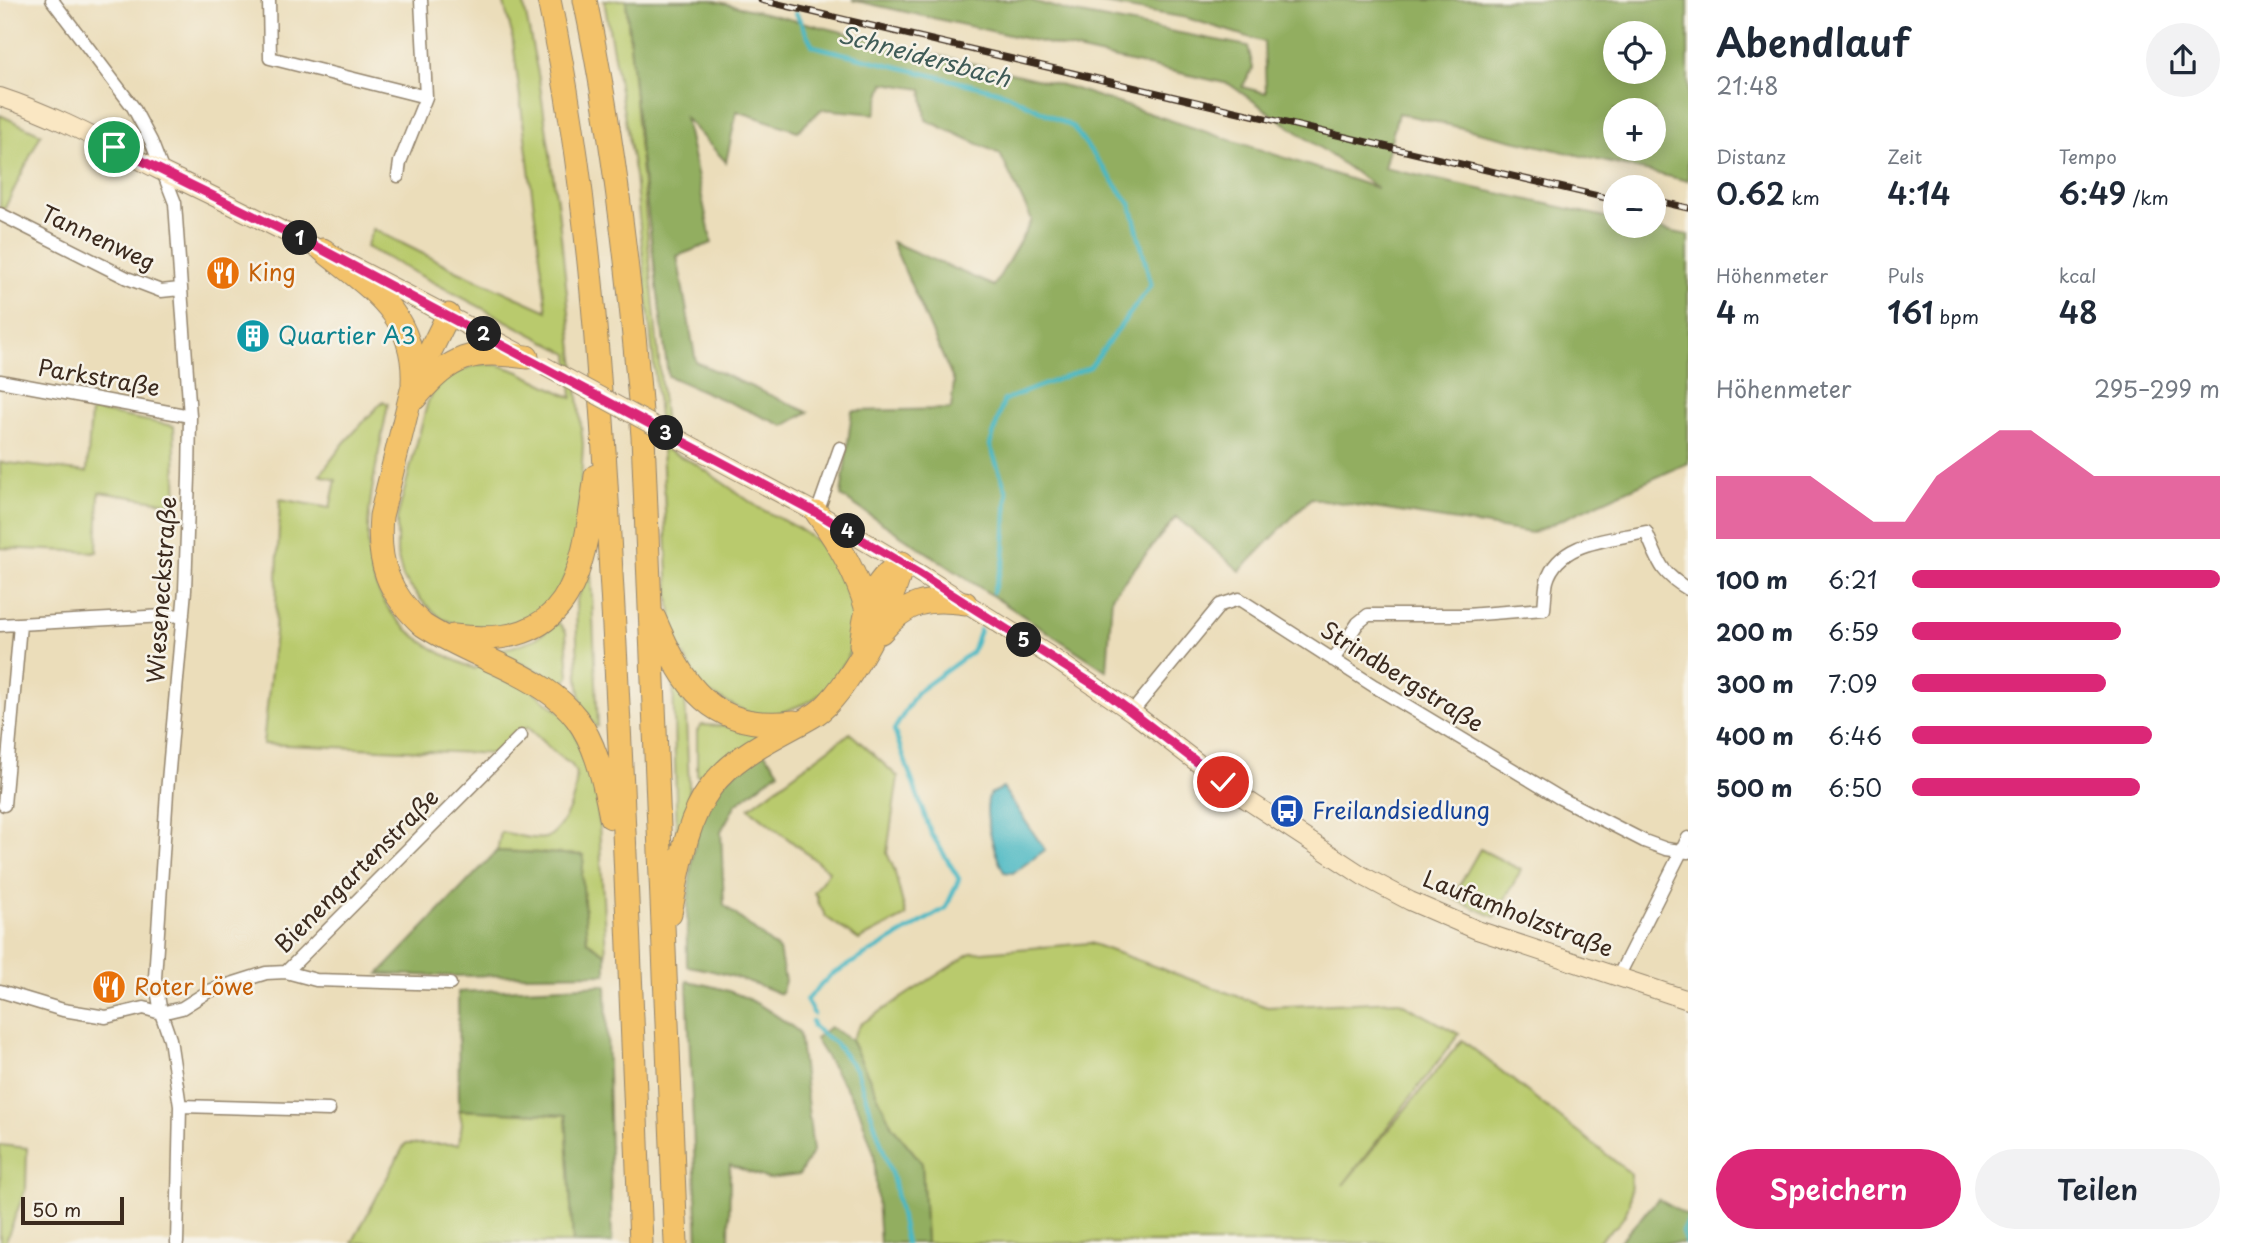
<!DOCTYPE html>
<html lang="de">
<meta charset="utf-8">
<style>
body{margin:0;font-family:"Playpen Sans",sans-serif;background:#f2f2f3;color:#1f2937;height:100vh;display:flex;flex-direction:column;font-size:26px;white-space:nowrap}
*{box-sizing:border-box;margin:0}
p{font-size:23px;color:#747a83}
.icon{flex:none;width:38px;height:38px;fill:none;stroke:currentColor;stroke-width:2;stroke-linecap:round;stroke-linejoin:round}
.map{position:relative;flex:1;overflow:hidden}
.panel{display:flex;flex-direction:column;background:#fff;width:560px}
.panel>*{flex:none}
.tools{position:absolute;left:1603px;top:21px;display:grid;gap:14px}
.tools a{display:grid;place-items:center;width:63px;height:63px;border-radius:50%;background:#fff;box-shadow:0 4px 18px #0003;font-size:35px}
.scale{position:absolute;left:21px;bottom:18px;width:103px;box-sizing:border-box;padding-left:7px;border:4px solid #3b2a1e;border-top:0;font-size:19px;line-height:24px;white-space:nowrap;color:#3b2a1e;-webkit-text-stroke:5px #f7f3e8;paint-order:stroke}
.pin{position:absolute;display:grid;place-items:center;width:60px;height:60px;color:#fff;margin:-30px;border:4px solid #fff;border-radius:50%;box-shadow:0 2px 7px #0007}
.km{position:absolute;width:35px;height:35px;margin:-18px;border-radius:50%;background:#222;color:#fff;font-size:19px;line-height:35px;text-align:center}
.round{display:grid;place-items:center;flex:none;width:74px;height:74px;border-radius:37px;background:#f2f2f3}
.summary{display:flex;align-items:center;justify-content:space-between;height:119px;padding:0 28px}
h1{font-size:38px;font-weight:600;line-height:52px}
.metrics{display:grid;grid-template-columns:repeat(3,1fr);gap:10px;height:119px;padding:7px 28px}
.metrics div{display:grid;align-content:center}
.metrics b{font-size:30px;font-weight:600}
.metrics small{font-size:19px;font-weight:400}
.metrics p{font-size:19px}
.chart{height:196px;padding:14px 28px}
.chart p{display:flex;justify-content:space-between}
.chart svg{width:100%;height:126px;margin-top:7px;fill:#db2777;opacity:.7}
.action{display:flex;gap:14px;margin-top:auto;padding:14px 28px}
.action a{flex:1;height:80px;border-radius:42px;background:#db2777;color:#fff;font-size:28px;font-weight:600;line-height:80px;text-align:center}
.action a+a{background:#f2f2f3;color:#1f2937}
ul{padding:0 28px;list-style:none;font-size:23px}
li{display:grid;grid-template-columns:112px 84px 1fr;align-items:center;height:52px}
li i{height:18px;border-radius:9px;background:#db2777}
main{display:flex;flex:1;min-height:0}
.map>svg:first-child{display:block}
.green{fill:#b9ca6d;stroke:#7a7a46;stroke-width:2}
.forest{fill:#92ae60;stroke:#666c3f;stroke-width:2;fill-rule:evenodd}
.water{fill:#4ab8c3;stroke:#427170;stroke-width:2}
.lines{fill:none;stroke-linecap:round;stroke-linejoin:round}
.stream{stroke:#4ab8c3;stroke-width:4.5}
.street-casing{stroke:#93846c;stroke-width:15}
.secondary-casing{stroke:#93846c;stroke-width:20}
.highway-casing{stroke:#93846c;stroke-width:25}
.street{stroke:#fff;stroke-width:12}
.secondary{stroke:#fae7c3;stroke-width:18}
.highway{stroke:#f3c26a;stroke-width:23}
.rail-casing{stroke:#3b2a1e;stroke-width:7}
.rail{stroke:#f7f3e8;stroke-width:4.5;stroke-dasharray:13;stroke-linecap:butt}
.secondary-bridge-casing{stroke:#93846c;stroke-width:20;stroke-linecap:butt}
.secondary-bridge{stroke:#fae7c3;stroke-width:18}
.route-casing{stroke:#fff;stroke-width:14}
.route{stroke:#db2777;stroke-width:9}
.labels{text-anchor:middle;stroke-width:5;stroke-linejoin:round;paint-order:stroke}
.street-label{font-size:23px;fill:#3b2a1e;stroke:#f7f3e8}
.food-label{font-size:23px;fill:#c56008;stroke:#f7f3e8;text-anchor:start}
.culture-label{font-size:23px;fill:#0d838f;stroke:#f7f3e8;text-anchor:start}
.transit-label{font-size:23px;fill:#164399;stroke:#f7f3e8;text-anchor:start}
.water-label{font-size:24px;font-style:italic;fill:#405c58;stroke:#f7f3e8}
</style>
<main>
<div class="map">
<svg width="1688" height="1243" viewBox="0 0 1688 1243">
<rect width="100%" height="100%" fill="#f7f3e8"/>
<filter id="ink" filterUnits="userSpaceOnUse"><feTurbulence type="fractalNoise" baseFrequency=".0143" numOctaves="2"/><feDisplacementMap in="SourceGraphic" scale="14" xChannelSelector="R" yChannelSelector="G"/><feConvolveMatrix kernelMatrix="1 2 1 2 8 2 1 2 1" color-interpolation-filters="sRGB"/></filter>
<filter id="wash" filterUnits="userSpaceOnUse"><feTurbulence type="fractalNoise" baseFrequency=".00686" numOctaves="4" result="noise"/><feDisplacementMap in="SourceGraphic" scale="28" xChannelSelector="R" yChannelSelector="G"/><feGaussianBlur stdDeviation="1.57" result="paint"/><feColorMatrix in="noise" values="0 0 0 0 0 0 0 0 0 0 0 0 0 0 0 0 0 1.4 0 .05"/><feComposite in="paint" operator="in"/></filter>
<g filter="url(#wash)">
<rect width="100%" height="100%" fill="#ebddba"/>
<!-- green -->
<path class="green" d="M 503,0 L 523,0 L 539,79 L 558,209 L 583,444 L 579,522 L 570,568 L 556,597 L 531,618 L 502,627 L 462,626 L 442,619 L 422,601 L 403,578 L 397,554 L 397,518 L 428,401 L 440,383 L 452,373 L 480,364 L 499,365 L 519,372 L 572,398 L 569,354 L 366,247 L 373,229 L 456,270 L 547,311 L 512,34 Z
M 604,0 L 626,0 L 667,450 L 696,464 L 759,508 L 798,528 L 817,541 L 843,571 L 855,610 L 851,648 L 847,659 L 827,689 L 811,701 L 775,715 L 754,716 L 703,690 L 674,638 L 669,597 L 662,447 L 635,176 Z
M 0,115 L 41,134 L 4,210 L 0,208 Z
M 383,401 L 388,404 C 366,526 332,611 475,669 L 478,666 L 528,687 L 569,719 L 597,787 L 606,954 L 587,941 L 582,875 L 584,855 L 497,851 L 501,832 C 514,834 533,841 545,838 C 563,834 584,783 573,767 C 570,762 565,761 560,757 C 549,748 538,737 527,727 L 498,754 L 263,744 L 275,633 L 280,499 L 330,508 L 336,480 L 320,475 L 344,443 Z
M 91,410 L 174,426 L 177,504 L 99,492 L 97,552 L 0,548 L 0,462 L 87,472 Z
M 588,574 L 591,574 L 598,726 L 596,727 L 582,708 L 578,679 L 576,601 Z
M 558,622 L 566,632 L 569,677 L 562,687 L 546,675 L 492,650 L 512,647 L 535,639 Z
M 673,677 L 682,688 L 685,698 L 690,807 L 677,843 Z
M 702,725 L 727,726 L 766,732 L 701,782 L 697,774 L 697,731 Z
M 850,733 L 898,777 L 887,853 L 894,869 L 906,916 L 859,940 L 826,917 L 817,900 L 818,897 L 814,893 L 829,871 L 749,808 Z
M 1480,849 L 1521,870 L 1495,917 L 1452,898 Z
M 1090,943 L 1267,1007 L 1398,1001 L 1459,1034 L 1343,1185 L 1462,1040 L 1631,1174 C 1630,1216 1628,1217 1596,1243 L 926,1243 L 922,1163 L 892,1126 L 851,1040 L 861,1024 L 971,953 Z
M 459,1110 L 566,1115 L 573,1243 L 352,1243 L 405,1144 L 459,1144 L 462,1123 Z
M 0,1145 L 27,1148 L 26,1188 L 5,1243 L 0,1243 Z"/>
<!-- forest -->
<path class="forest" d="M 626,0 L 711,0 L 1069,87 L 1377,188 L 1229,84 L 852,0 L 1029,0 L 1075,13 L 1248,46 L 1253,68 L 1242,87 L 1266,93 L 1264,42 L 1187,18 L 1081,0 L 1688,0 L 1688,181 L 1398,113 L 1384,168 L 1615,219 L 1615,226 L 1645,226 L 1688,235 L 1688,463 L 1532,533 L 1311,498 L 1240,571 L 1176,517 L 1112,596 L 1107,671 L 841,496 L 852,411 L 951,409 L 954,382 L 892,242 L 994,286 L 1032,220 L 1000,154 L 926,120 L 922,89 L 884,83 L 875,114 L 822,109 L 798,131 L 737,111 L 726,162 L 685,118 L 712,243 L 677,256 L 696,362 L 808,412 L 784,426 L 668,376 L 640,148 ZM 1654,33 L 1654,72 L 1615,72 L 1615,33 ZM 1654,110 L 1654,149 L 1615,149 L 1615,110 Z
M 764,752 L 779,771 L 736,804 L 721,831 L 724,905 L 779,950 L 785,981 L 781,994 C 750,981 720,971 687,966 C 686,918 687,827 717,788 C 726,776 751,762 764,752 Z
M 497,851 L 584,855 L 582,875 L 587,941 L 606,954 L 606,974 L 450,976 L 379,974 Z
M 687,981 C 738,990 758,1001 799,1032 L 813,1151 L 799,1175 L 768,1179 L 730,1165 L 729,1243 L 698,1243 Z
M 606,985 L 612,1243 L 573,1243 L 566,1115 L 459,1110 L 458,992 Z
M 830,1027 L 851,1040 L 892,1126 L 922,1163 L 926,1243 L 880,1243 L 874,1154 L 859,1109 L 815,1039 Z
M 1658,1199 L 1688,1216 L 1688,1243 L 1618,1243 Z"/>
<!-- water -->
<path class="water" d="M 1003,788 L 1045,850 L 1013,873 L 1004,872 C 995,855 981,812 990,794 Z"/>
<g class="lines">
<!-- stream -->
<path class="stream" d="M 796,13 L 813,46 L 1004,93 L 1073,127 L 1131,205 L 1151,285 L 1090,367 L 1004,400 L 990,445 L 1007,493 L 1004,559 L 993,592
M 814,1014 L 806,1000 L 831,975 L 946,908 L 959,879 L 931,833 L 894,730 L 917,692 L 972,652 L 980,630
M 812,1021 L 813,1027 L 835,1043 L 857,1071 L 893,1179 L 906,1243
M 1686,1243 L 1682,1232 L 1688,1219"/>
</g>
</g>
<g filter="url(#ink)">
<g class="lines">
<!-- street casing -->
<g class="street-casing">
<path id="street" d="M 52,0 L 133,107 L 151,141 L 175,203 L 190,416 L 189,477 L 185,590 L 167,792 L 155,978 L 161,1013 L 170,1039 L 180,1106 L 177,1243
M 269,0 L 270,58 L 426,97
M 398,176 L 400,162 L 426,97 L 421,0
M 0,214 L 127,278 L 161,291 L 180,289
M 0,381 L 190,416
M 817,513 L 840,448
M 0,625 L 183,615
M 1333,660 L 1358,623 L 1368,615 L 1467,615 L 1544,609 C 1545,600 1545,590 1547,581 C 1559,540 1612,540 1646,532 C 1659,561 1659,572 1688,589
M 1132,712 L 1220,605 L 1239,599 L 1374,686 L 1560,798 L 1644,841 L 1666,849 L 1688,852
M 4,805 L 20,625
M 286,972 L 521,736
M 1618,977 L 1688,838
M 0,991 L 63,1010 L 106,1017 L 144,1008 L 161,1013
M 161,1013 L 182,1008 L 209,991 L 266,973 L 286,972 L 316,980 L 450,984
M 180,1106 L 329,1110"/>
</g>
<!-- secondary casing -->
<g class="secondary-casing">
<path id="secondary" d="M 0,97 C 55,115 107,144 159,170 C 280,228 400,290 519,353
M 697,449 L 817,513 L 918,573 L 1052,657 L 1132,712 L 1238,794 L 1363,876 L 1410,901 L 1477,930 L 1688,1000"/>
</g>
<!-- highway casing -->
<g class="highway-casing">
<path id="highway" d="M 549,0 C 589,188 601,381 611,573 C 624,796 632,1020 641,1243
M 585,0 C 615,144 631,290 643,436 L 676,1243
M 323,250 C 371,289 416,314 413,383
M 448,315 L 413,386 L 381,516 C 377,563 388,593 423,625 C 444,639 468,649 490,660 C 578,700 593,724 611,817
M 415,398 C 452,355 471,349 527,357
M 817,513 C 838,542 856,572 866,607
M 654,618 C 683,686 711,732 794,722
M 881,632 C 907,602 926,597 965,603
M 453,636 C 575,651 582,573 596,476
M 861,645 C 865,612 870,581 902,563
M 670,913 C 679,872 685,822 711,787 C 737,752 780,736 816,714 C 846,695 897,598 902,563"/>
</g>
<!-- street -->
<use href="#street" class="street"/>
<!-- secondary -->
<use href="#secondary" class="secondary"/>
<!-- highway -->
<use href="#highway" class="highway"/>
<!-- rail casing -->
<g class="rail-casing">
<path id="rail" d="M 761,0 L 1615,200
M 1654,200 L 1688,208"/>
</g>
<!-- rail -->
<use href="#rail" class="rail"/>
<!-- secondary-bridge casing -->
<g class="secondary-bridge-casing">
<path id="secondary-bridge" d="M 544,366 L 697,449"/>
</g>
<!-- secondary-bridge -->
<use href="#secondary-bridge" class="secondary-bridge"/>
</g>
</g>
<g class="lines" filter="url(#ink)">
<!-- route casing -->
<g class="route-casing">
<path id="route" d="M 114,147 L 323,250 L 817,513 L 918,573 L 1104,691 L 1223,782"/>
</g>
<!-- route -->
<use href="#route" class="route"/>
</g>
<!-- icons -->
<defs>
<g id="restaurant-disc" transform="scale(1.75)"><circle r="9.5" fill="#e8710a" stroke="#f7f3e8"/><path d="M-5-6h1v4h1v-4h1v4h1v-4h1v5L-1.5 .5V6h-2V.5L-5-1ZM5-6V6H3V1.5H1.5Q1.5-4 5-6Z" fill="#fff"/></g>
<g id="building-disc" transform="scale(1.75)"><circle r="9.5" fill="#0f9aa8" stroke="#f7f3e8"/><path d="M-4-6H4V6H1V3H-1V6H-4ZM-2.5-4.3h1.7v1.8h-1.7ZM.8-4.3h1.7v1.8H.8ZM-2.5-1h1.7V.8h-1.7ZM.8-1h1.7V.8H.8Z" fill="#fff"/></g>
<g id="bus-disc" transform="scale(1.75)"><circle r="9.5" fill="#1a4fb4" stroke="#f7f3e8"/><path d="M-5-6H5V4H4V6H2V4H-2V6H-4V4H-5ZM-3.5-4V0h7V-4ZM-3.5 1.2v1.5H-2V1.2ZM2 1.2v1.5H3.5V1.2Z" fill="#fff"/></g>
</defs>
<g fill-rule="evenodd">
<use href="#restaurant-disc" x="223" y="273"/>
<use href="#building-disc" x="253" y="336"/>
<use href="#bus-disc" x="1287" y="811"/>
<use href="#restaurant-disc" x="109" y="987"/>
</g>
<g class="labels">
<!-- street labels -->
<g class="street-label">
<text transform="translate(98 238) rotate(25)" y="8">Tannenweg</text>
<text transform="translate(99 378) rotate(10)" y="8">Parkstraße</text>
<text transform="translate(162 590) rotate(-86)" y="8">Wieseneckstraße</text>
<text transform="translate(1402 677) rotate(32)" y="8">Strindbergstraße</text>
<text transform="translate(357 871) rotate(-45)" y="8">Bienengartenstraße</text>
<text transform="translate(1518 914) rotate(21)" y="8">Laufamholzstraße</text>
</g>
<!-- food labels -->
<g class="food-label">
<text x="248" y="281">King</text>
<text x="134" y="995">Roter Löwe</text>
</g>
<!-- culture labels -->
<g class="culture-label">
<text x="278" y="344">Quartier A3</text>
</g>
<!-- transit labels -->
<g class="transit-label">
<text x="1312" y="819">Freilandsiedlung</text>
</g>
<!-- water labels -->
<g class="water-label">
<text transform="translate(924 57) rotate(15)" y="8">Schneidersbach</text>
</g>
</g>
</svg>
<div class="tools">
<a><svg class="icon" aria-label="locate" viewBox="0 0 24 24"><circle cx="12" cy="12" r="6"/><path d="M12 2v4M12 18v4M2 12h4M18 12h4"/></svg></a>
<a>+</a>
<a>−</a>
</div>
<div class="scale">50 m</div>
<div class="pin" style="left:114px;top:147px;background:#1e9e55"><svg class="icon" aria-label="arrive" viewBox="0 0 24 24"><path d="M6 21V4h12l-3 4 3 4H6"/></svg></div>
<div class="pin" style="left:1223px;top:782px;background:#d93025"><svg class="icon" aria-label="check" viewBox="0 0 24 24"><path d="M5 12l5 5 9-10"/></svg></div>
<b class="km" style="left:300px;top:238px">1</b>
<b class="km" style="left:484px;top:334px">2</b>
<b class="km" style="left:666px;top:433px">3</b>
<b class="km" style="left:848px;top:531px">4</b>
<b class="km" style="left:1024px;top:640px">5</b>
</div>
<section class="panel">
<div class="summary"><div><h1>Abendlauf</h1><p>21:48</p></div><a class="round"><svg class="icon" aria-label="share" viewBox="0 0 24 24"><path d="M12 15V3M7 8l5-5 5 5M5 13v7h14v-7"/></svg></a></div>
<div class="metrics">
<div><p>Distanz</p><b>0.62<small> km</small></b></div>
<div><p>Zeit</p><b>4:14</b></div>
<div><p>Tempo</p><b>6:49<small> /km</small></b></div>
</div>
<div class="metrics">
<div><p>Höhenmeter</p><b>4<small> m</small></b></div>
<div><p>Puls</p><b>161<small> bpm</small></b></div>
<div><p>kcal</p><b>48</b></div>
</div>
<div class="chart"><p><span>Höhenmeter</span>295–299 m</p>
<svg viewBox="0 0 160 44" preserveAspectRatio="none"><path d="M0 44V22L10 22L20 22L30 22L40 30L50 38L60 38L70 22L80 14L90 6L100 6L110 14L120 22L130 22L140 22L150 22L160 22V44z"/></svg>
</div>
<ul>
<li><b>100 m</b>6:21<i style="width:100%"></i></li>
<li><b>200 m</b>6:59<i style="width:68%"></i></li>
<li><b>300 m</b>7:09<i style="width:63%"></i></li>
<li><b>400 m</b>6:46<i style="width:78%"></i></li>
<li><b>500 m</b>6:50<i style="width:74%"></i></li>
</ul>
<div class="action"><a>Speichern</a><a>Teilen</a></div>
</section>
</main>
